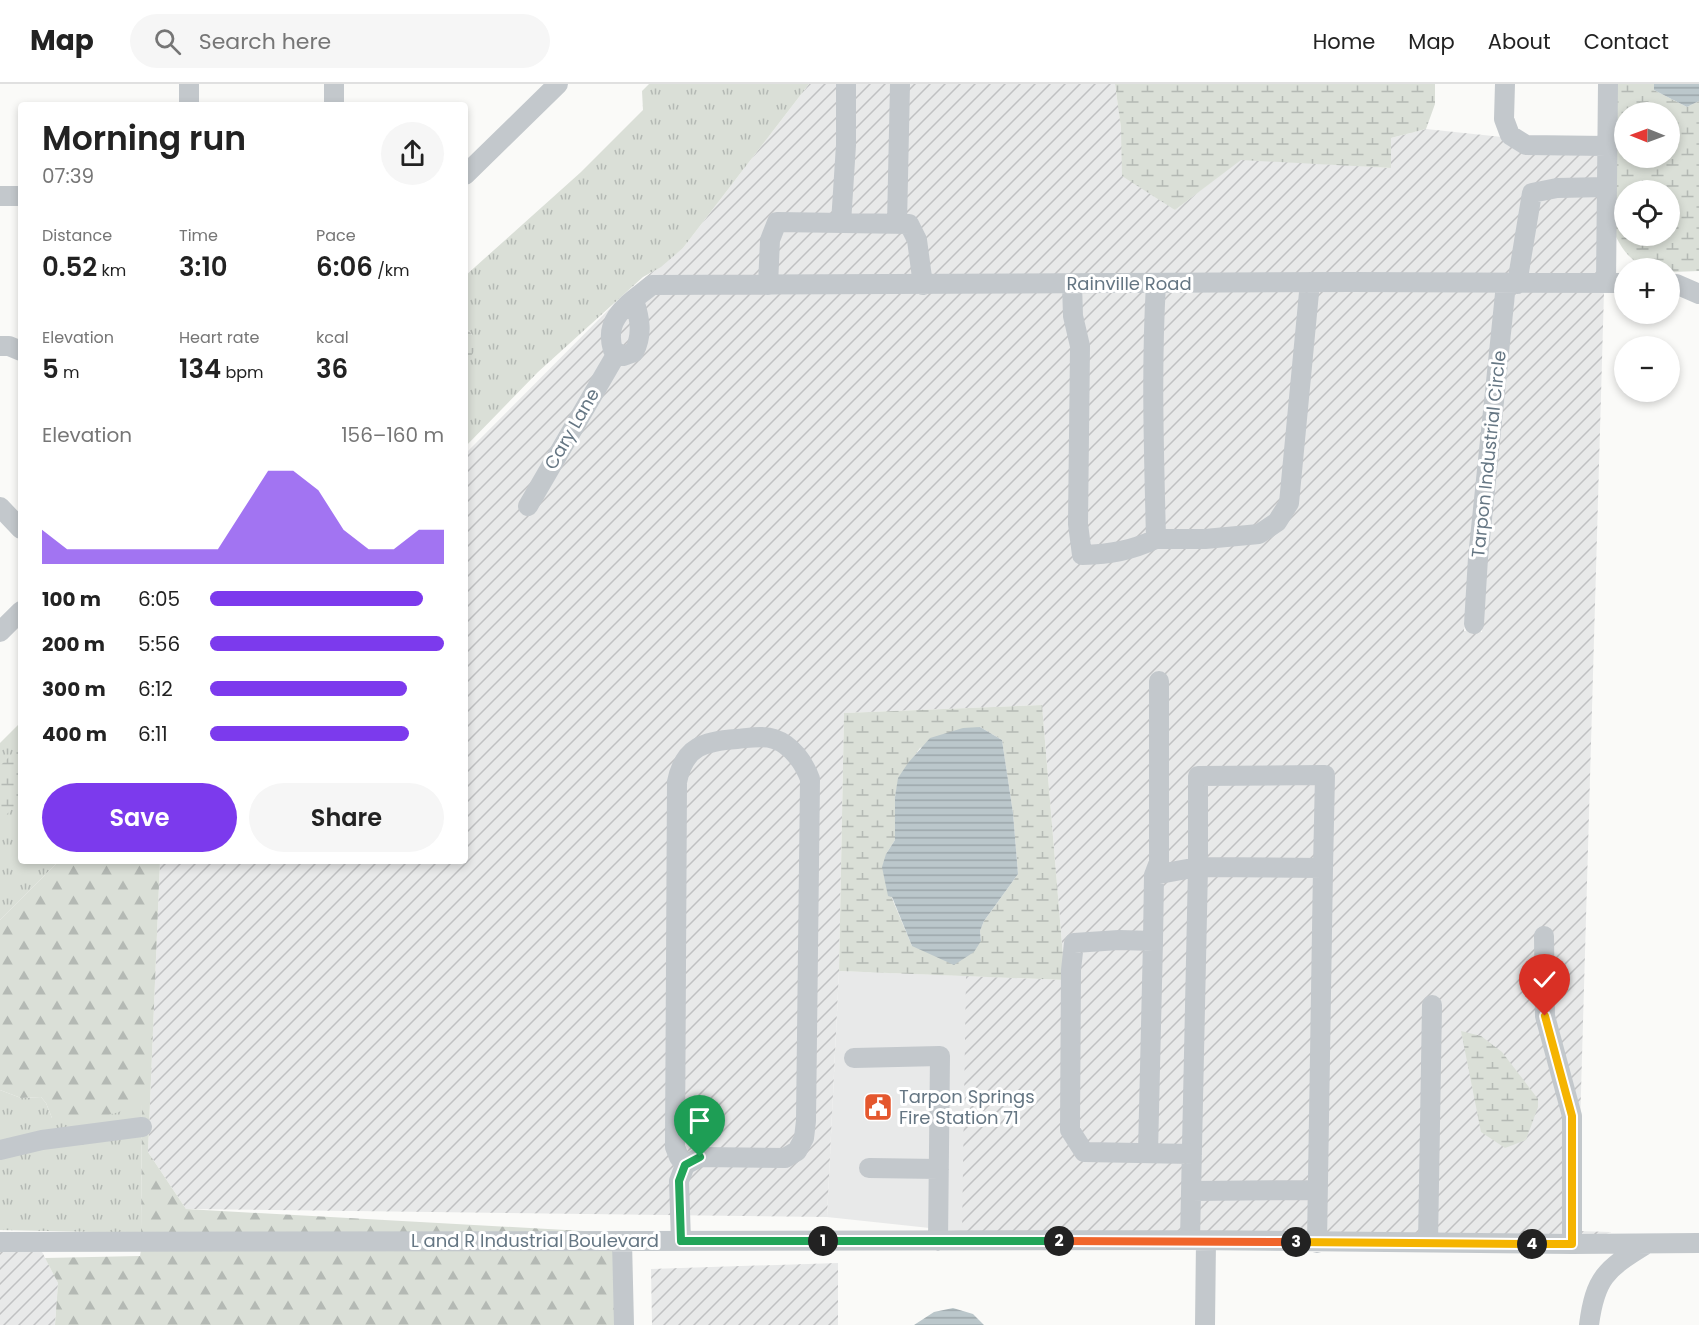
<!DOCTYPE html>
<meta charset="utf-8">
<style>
body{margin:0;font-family:Poppins,sans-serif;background:#f6f6f6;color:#222;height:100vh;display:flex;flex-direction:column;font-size:22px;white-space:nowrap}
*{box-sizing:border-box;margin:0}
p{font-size:20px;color:#767676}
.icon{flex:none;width:33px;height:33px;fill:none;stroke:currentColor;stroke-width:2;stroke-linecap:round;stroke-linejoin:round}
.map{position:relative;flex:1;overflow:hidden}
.sheet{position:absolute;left:18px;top:18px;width:450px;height:762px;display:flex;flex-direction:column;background:#fff;border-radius:6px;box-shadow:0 3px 9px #0003}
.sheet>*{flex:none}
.needle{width:39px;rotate:271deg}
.tools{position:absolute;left:1614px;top:18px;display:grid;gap:12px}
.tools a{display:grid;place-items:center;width:66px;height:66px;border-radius:50%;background:#fff;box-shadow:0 3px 9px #0003;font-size:30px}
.pin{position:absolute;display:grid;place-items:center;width:51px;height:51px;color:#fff;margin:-62px -26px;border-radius:50% 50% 50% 0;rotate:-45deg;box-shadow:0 0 6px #0007}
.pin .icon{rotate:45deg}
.km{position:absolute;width:30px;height:30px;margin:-15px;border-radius:50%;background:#222;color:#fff;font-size:16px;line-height:30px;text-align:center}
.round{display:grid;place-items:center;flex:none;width:63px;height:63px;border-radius:32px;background:#f6f6f6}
.headline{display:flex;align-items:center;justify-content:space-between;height:102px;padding:0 24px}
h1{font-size:33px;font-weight:600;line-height:45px}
.metrics{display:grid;grid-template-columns:repeat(3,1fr);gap:9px;height:102px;padding:6px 24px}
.metrics div{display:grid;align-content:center}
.metrics b{font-size:26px;font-weight:600}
.metrics small{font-size:16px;font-weight:400}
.metrics p{font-size:16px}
.chart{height:168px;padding:12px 24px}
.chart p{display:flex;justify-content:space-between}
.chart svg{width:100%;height:108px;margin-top:6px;fill:#7c3aed;opacity:.7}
.cta{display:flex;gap:12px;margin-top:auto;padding:12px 24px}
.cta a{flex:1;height:69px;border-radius:36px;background:#7c3aed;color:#fff;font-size:24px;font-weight:600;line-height:69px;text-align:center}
.cta a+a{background:#f6f6f6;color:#222}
ul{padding:0 24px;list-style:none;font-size:20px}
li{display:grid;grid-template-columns:96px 72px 1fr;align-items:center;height:45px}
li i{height:15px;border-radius:8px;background:#7c3aed}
header{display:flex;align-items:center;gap:36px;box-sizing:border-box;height:84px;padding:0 30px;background:#fff;border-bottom:2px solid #e0e0e0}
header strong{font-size:28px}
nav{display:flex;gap:33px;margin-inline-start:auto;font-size:21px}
.search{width:420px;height:54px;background:#f6f6f6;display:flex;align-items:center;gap:15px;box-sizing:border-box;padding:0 21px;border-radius:33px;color:#767676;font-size:22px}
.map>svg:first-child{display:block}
.built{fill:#e8e9e9}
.industrial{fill:url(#industrial-furrows)}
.grass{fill:url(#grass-tufts)}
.forest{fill:url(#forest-firs)}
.wetland{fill:url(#wetland-marsh);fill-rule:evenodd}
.water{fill:url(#water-rules)}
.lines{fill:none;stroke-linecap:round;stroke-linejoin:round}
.minor{stroke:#c3c8cc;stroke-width:20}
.split-1-casing{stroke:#fff;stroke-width:12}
.split-2-casing{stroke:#fff;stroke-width:12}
.split-3-casing{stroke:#fff;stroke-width:12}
.split-4-casing{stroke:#fff;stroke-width:12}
.split-5-casing{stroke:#fff;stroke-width:12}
.split-1{stroke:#22a559;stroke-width:8}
.split-2{stroke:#22a559;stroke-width:8}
.split-3{stroke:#f0652b;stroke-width:8}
.split-4{stroke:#f5b400;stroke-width:8}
.split-5{stroke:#f5b400;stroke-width:8}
.labels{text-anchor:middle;stroke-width:6;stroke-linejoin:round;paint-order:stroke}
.street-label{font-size:18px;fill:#657683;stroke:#fff}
.poi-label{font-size:18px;fill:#657683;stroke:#fff;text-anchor:start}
</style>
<header>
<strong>Map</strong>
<div class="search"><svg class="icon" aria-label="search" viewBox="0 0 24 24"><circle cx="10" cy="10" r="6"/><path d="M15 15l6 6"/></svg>Search here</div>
<nav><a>Home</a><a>Map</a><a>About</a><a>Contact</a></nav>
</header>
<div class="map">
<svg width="1699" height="1241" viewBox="0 0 1699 1241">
<defs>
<pattern id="industrial-furrows" width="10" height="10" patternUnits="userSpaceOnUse" patternTransform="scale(1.5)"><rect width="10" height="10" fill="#e8e9e9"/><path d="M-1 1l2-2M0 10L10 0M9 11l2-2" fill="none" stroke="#c0c1c2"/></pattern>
<pattern id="grass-tufts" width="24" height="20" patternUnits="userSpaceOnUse" patternTransform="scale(1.5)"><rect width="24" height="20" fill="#dadfd7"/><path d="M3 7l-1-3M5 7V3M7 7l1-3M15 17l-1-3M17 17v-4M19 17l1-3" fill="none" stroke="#b4b9b4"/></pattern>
<pattern id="forest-firs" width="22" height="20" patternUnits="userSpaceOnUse" patternTransform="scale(1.5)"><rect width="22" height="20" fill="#dadfd7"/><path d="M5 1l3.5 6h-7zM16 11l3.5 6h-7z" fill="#b4b9b4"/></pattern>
<pattern id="wetland-marsh" width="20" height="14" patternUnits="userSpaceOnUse" patternTransform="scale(1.5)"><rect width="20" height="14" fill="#dadfd7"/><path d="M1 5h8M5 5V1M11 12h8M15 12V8" fill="none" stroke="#b4b9b4"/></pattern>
<pattern id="water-rules" width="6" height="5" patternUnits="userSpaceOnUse" patternTransform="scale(1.5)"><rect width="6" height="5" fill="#bbc7cb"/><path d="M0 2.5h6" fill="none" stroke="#9ca6aa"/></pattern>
</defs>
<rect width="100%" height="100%" fill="#fafaf8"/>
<!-- built -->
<path class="built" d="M 839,887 L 966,892 L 967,1148 L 827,1133 Z"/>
<!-- industrial -->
<path class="industrial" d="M 809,0 L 1115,0 L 1121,44 L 1175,126 L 1241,75 L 1391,84 L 1391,54 L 1426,45 L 1598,63 L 1597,191 L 1353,206 L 1496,208 L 1469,473 L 1464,547 L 1482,548 L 1487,475 L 1515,208 L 1604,207 L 1577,1147 L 1611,1148 L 1602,1152 L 962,1149 L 966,892 L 1065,896 L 1042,621 L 844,629 L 839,887 L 827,1133 L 186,1125 L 148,1068 L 160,777 L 465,777 L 465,370 L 625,209 L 683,164 Z
M 0,1166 L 41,1166 L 58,1199 L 55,1241 L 0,1241 Z
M 838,1179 L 838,1241 L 652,1241 L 651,1185 Z"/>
<!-- grass -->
<path class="grass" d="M 649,0 L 809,0 L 683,164 L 661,183 L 643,193 L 538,288 L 465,363 L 465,280 L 472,251 L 465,242 L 465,192 L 581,88 L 643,26 L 642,7 Z
M 21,638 L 21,777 L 59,777 L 0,836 L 0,659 Z
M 0,1006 L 21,1014 L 41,1013 L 46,1019 L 52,1034 L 122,1026 L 142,1019 L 141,1149 L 0,1146 Z"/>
<!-- forest -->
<path class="forest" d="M 59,777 L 160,777 L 148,1068 L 186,1125 L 619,1149 L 141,1149 L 142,1020 C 116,1028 77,1046 52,1034 L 46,1019 L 41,1013 L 21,1014 L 0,1006 L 0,836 Z
M 613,1165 L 615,1241 L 55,1241 L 58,1199 L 45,1174 L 140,1172 L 141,1166 Z"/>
<!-- wetland -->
<path class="wetland" d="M 1115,0 L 1435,0 L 1435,20 L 1426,45 L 1391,54 L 1391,84 L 1241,76 L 1175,126 L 1122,92 L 1121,44 Z
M 1617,0 L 1654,0 L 1654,6 L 1687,23 L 1699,17 L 1699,187 L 1672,188 L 1670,188 L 1670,184 C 1639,184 1629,178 1615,151 ZM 1624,28 L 1670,28 L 1670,74 L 1624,74 ZM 1624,106 L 1670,106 L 1670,152 L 1624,152 Z
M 465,242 L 472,251 L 477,263 L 465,281 Z
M 1042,621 L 1065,896 L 839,887 L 844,629 ZM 980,643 L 1002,656 L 1013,729 L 1018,790 L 984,837 L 980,847 L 981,857 L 912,862 L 891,812 L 886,770 L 895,756 L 895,713 L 899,694 L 920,664 Z
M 21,661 L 21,716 L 0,737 L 0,682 Z
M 1461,947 L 1481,952 L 1502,968 L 1538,1015 L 1538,1023 L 1526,1056 L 1505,1064 L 1481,1048 Z"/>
<!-- water -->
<path class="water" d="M 1654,0 L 1699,0 L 1699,17 L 1687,23 L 1654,6 Z
M 980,643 L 1002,656 L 1013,729 L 1018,790 L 984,837 L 980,847 L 981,857 L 974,868 L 954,881 L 912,862 L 892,813 L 888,812 L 882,783 L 886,770 L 895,756 L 895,713 L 898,694 L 908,679 L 930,654 L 963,644 Z
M 953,1224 L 973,1230 L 984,1241 L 914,1241 L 934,1228 Z"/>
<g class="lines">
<!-- minor -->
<path class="minor" d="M 189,0 L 189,21
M 1505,0 L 1504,35 L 1510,51 L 1526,61 L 1607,62
M 334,21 L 334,0
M 465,91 L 558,0
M 0,112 L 21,112
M 841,139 L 846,61 L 846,0
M 897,140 L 900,0
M 1606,199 L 1608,0
M 1072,200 L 1073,232 L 1080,262 L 1078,440 L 1082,471 C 1111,470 1130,467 1156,455
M 1156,200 C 1151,285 1154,370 1156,455 L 1205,455 L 1259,450 L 1277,438 L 1289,419 L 1310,198
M 1517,200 L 1532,109 L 1557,104 L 1607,103
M 1670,200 L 1676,200 L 1699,210
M 768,201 L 770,156 L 777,138 L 909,140 L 917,156 L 923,201
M 634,216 C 640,235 643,250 634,268 L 623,272 L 613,266 C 603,233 629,220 652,201 L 1353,198 L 1624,199
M 0,262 L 9,262 L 21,267
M 528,422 L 617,269
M 0,423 L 21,445
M 1474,540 L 1478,474 L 1506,200
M 0,548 L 21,527
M 1154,791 L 1159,778 L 1159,597
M 1544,852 L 1545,932 L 1572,1032 L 1572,1160
M 1153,857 L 1154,791 L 1198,783 L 1198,692 L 1325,691 L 1323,784
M 854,974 L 940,972 L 938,1157
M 0,1066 L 42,1056 L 142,1043
M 1148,1069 L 1153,857 L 1119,856 L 1074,859 L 1071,886 L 1070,1046 L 1084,1068 L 1192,1070
M 869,1084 L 939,1085
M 1191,1107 L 1316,1106
M 1190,1156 L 1198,783 L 1323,784 L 1317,1159
M 622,1157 L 624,1241
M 681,1157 L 679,1097 L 685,1081 L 700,1073 L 785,1074 L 797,1067 L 804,1054 L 806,1037 L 810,695 C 804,679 792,661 774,655 C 763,651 749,654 737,655 C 705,657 684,662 677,698 L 675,1063 L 679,1073 L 685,1081
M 0,1158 L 1190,1156 L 1572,1160 L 1699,1159
M 1428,1159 L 1432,921
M 1205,1241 L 1206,1157
M 1589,1241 C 1595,1194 1606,1185 1645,1161"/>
</g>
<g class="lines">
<!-- split-1 casing -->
<g class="split-1-casing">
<path id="split-1" d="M 700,1073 L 685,1081 L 679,1097 L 681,1157 L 823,1157"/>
</g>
<!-- split-2 casing -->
<g class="split-2-casing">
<path id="split-2" d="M 823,1157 L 1059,1157"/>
</g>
<!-- split-3 casing -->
<g class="split-3-casing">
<path id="split-3" d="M 1059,1157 L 1296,1158"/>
</g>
<!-- split-4 casing -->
<g class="split-4-casing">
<path id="split-4" d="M 1296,1158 L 1532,1160"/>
</g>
<!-- split-5 casing -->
<g class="split-5-casing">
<path id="split-5" d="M 1532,1160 L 1572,1160 L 1572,1032 L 1545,932"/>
</g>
<!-- split-1 -->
<use href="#split-1" class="split-1"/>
<!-- split-2 -->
<use href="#split-2" class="split-2"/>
<!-- split-3 -->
<use href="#split-3" class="split-3"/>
<!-- split-4 -->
<use href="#split-4" class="split-4"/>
<!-- split-5 -->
<use href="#split-5" class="split-5"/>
</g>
<!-- icons -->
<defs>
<g id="civic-square" transform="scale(1.5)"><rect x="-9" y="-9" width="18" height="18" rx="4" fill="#e4572e" stroke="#fff"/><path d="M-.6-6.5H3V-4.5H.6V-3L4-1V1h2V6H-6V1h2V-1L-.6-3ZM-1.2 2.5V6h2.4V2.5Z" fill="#fff"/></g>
</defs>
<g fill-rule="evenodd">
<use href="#civic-square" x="878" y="1023"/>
</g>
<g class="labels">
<!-- street labels -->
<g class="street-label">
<text x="1129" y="206">Rainville Road</text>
<text transform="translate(572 345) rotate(-60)" y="6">Cary Lane</text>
<text transform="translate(1489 370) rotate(-84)" y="6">Tarpon Industrial Circle</text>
<text x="535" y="1163">L and R Industrial Boulevard</text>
</g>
<!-- poi labels -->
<g class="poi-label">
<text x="899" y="1019">Tarpon Springs<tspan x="899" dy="21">Fire Station 71</tspan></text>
</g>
</g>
</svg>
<div class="tools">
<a><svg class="needle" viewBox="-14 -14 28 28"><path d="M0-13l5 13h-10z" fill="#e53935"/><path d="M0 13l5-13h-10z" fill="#767676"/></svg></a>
<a><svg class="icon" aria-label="locate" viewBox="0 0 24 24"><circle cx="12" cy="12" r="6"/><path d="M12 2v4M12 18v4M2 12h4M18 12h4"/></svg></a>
<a>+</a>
<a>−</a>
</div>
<div class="pin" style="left:700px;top:1073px;background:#1e9e55"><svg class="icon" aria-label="arrive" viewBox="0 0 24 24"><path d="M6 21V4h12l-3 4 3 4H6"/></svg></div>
<div class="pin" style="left:1545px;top:932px;background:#d93025"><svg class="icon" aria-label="check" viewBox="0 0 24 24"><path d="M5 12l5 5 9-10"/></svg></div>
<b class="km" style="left:823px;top:1157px">1</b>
<b class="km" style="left:1059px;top:1157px">2</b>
<b class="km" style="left:1296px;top:1158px">3</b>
<b class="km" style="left:1532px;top:1160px">4</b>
<section class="sheet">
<div class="headline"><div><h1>Morning run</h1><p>07:39</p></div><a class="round"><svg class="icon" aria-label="share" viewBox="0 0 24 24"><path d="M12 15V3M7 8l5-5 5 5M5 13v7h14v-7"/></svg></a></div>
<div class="metrics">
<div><p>Distance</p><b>0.52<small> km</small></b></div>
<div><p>Time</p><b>3:10</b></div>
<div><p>Pace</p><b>6:06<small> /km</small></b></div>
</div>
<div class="metrics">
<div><p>Elevation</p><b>5<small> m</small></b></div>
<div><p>Heart rate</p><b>134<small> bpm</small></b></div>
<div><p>kcal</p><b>36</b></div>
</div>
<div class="chart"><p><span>Elevation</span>156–160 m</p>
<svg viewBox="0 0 160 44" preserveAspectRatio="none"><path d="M0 44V30L10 38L20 38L30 38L40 38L50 38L60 38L70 38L80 22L90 6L100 6L110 14L120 30L130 38L140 38L150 30L160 30V44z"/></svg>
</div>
<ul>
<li><b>100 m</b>6:05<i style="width:91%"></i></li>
<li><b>200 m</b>5:56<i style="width:100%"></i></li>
<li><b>300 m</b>6:12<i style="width:84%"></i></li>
<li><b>400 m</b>6:11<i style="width:85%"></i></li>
</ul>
<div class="cta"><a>Save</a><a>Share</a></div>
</section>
</div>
